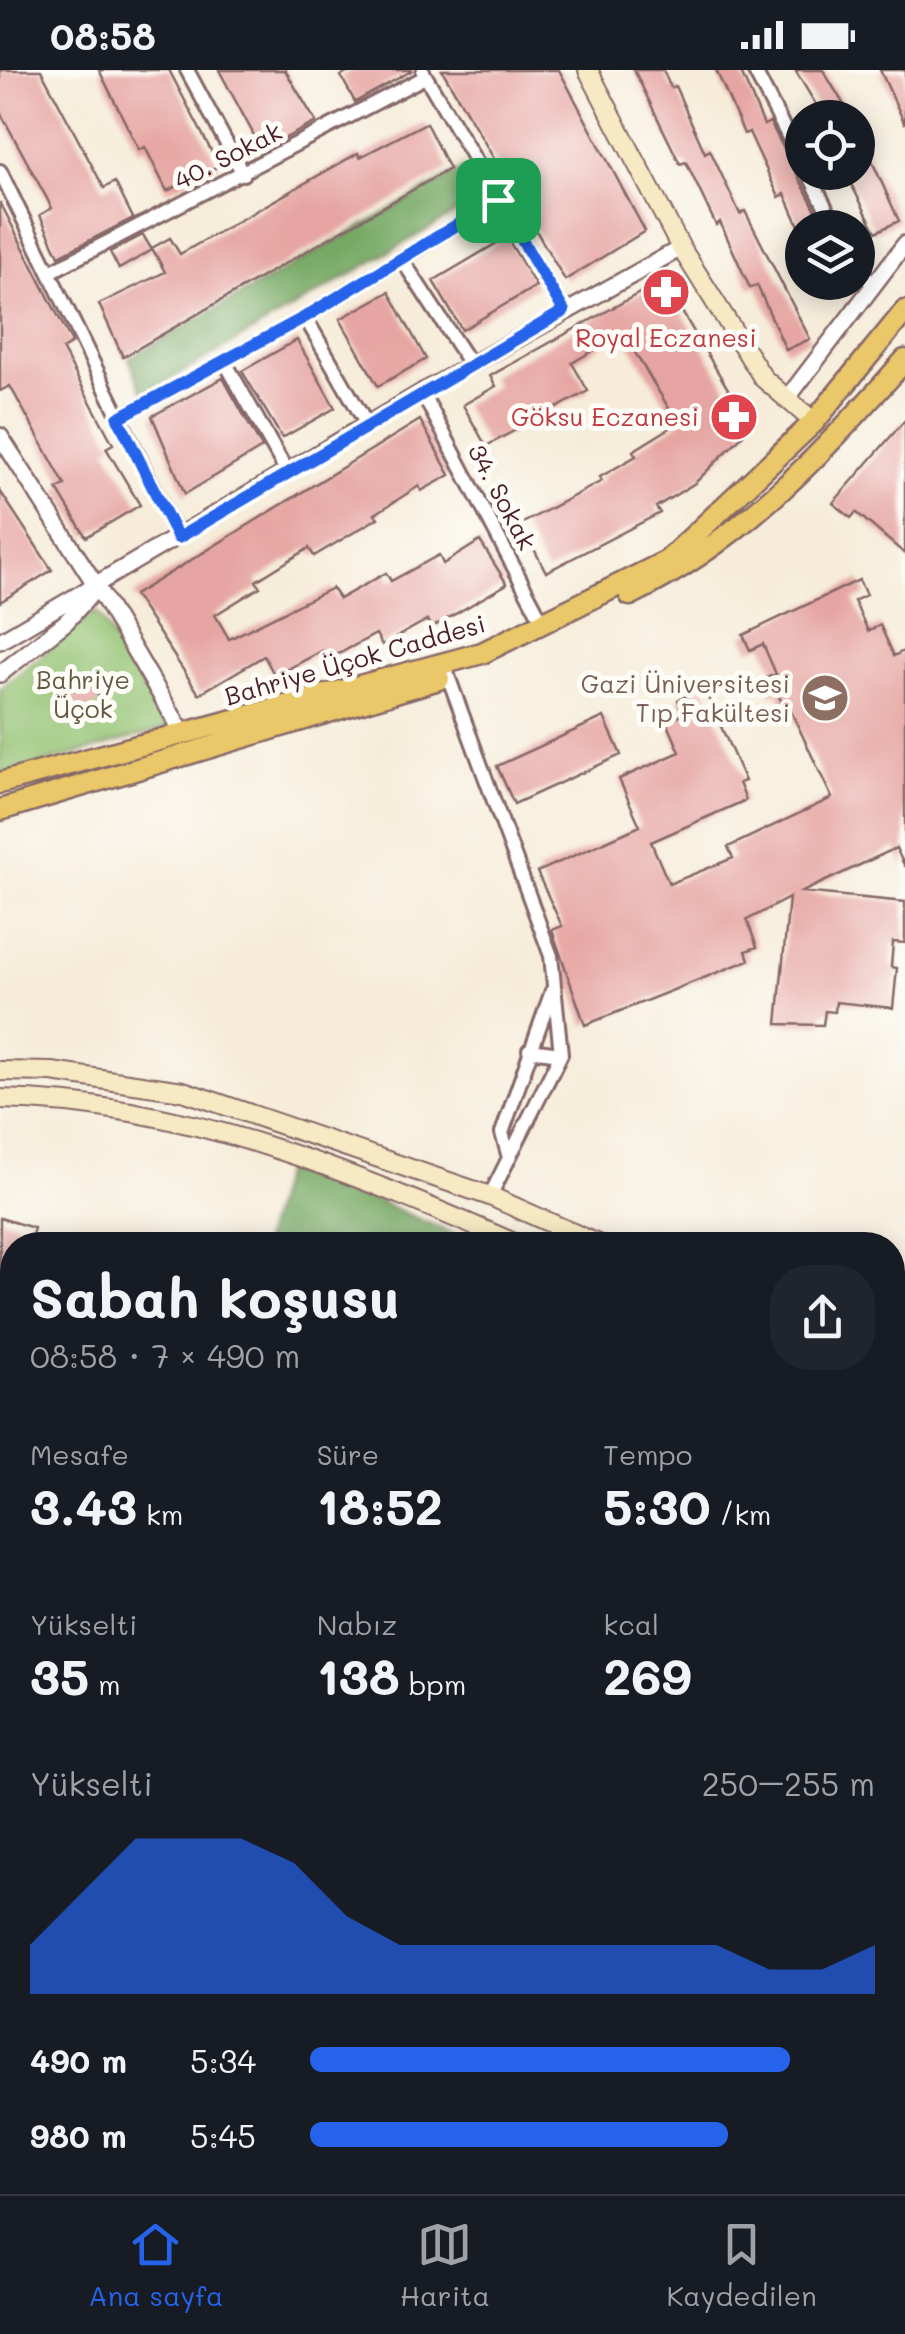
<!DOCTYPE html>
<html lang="tr">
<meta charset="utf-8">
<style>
body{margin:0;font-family:Mali,sans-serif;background:#20242c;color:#f1f3f6;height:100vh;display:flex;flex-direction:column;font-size:38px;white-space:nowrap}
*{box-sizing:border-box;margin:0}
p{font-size:32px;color:#9ea1a6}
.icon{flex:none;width:55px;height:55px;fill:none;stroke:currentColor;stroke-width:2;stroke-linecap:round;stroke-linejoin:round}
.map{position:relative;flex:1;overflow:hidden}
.drawer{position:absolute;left:0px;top:1162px;width:905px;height:962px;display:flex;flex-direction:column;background:#171b24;border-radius:40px 40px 0 0;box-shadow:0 5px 25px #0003}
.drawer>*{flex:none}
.fabs{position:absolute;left:785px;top:30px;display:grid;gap:20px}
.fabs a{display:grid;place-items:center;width:90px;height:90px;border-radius:50%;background:#171b24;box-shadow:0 5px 25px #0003;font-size:50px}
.pin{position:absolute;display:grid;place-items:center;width:85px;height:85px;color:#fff;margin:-42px;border-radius:20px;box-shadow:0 5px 15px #0006}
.round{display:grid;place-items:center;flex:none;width:105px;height:105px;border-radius:40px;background:#20242c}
.overview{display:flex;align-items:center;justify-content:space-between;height:170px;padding:0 30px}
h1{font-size:55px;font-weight:800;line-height:75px}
.stats{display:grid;grid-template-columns:repeat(3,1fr);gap:15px;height:170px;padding:10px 30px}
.stats div{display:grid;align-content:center}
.stats b{font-size:50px;font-weight:800}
.stats small{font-size:28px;font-weight:400}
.stats p{font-size:28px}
.chart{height:280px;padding:20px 30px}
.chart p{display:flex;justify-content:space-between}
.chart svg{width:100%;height:180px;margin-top:10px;fill:#2563eb;opacity:.7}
ul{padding:0 30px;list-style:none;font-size:32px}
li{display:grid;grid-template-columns:160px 120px 1fr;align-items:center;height:75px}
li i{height:25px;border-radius:12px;background:#2563eb}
.status{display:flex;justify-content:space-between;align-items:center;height:70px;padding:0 50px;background:#171b24;direction:ltr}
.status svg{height:28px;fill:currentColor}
.tab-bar{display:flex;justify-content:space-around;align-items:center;height:140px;border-top:2px solid #363941;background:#171b24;font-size:28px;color:#9ea1a6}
.tab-bar a{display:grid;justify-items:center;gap:5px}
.tab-bar .current{color:#2563eb}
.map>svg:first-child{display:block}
.green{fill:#93c272;stroke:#6e704e;stroke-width:2.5}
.forest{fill:#76a864;stroke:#606448;stroke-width:2.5}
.building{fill:#e6a5a2}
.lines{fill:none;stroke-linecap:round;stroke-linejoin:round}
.minor-casing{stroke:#866768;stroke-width:18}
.tertiary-casing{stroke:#866768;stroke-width:20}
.secondary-casing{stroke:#866768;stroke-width:22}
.primary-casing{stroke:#866768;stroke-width:25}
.minor{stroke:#fff;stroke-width:12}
.tertiary{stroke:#fff;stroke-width:15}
.secondary{stroke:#f7e9c3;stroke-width:18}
.primary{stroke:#eac769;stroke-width:20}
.route-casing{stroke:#fff;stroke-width:20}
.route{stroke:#2563eb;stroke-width:12}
.labels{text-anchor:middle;stroke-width:10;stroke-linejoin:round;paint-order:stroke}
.street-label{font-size:25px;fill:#4a1f2b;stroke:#fdfcf7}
.health-label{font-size:25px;fill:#be3a42;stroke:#fdfcf7}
.park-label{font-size:25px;fill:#645844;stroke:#fdfcf7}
.education-label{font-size:25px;fill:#785e54;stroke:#fdfcf7;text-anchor:end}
</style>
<div class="status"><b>08:58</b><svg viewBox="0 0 49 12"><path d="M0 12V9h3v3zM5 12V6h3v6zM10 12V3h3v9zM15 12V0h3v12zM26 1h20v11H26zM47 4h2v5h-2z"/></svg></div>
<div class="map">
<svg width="905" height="2124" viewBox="0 0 905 2124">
<rect width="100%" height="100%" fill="#fdfcf7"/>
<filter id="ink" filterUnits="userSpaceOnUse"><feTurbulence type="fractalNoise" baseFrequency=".01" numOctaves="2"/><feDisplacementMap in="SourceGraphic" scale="20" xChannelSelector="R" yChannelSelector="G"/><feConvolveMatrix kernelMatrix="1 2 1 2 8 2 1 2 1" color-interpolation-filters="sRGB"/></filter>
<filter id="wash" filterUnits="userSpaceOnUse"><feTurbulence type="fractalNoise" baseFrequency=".0048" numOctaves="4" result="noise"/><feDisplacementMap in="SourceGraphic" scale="40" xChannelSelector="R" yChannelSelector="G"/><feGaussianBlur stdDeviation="2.25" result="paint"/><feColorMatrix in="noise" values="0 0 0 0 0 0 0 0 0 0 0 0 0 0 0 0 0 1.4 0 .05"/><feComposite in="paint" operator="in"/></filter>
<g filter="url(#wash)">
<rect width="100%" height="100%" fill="#f6ecd9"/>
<!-- green -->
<path class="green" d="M 96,541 L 168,658 L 0,706 L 0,619 Z
M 430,2112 L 732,2112 L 732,2113 L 727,2124 L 427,2124 Z
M 178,2113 L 355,2112 L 355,2113 L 349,2124 L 267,2124 Z"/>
<!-- forest -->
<path class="forest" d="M 463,99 L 480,129 L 144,325 L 129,288 Z
M 286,1091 L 478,1175 L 262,1175 Z
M 0,1764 L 12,1769 L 12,1989 L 0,2000 Z"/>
<g id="blocks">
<!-- building -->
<path class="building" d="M 0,0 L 41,0 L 104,118 L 115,112 L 133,148 L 59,186 L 40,145 L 52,138 L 0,42 Z
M 99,0 L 169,0 L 219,96 L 167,121 L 145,77 L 139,80 Z
M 219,0 L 285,0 L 316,52 L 262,80 Z
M 353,0 L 413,0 L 355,32 L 341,6 Z
M 442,0 L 559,0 L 645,161 L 565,210 Z
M 634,0 L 663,0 L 671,18 L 675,16 L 705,83 L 710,80 L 740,144 L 745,141 L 810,269 L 786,280 L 757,215 L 750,218 L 720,152 L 716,155 L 686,92 L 680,94 Z
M 716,0 L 740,0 L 764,55 L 770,52 L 825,158 L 800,158 L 785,124 L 779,127 L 749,62 L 744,64 Z
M 795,0 L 823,0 L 852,48 L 824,48 Z
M 880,0 L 905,0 L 905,54 Z
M 426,53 L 449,99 L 123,287 L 99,234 L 165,202 L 152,178 L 170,168 L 180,184 L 358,83 L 360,87 Z
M 858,60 L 899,151 L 876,162 L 849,110 L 849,102 L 858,102 Z
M 0,132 L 72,273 L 62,279 L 113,374 L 106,378 L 140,435 L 86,467 L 57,419 L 65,415 L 10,316 L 0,321 Z
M 143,165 L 152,180 L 119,199 L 110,182 Z
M 507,167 L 536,216 L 462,260 L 433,211 Z
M 663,210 L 743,344 L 744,364 L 695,413 L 656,437 L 660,443 L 546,502 L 521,454 L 602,411 L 600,407 L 636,386 L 633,381 L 678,353 L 623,263 L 572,293 L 588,321 L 486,376 L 463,335 L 496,316 L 490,306 Z
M 389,222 L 426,289 L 378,316 L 340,249 Z
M 297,270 L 335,338 L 282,368 L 242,301 Z
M 223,308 L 262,378 L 185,424 L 152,346 Z
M 420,350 L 450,405 L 421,421 L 419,416 L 375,444 L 378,448 L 314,486 L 309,478 L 256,511 L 260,517 L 215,545 L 229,569 L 332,518 L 339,529 L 386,503 L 391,511 L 439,485 L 443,494 L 480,471 L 507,514 L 431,558 L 427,550 L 382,575 L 376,564 L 327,590 L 322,581 L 275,606 L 264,586 L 199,624 L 134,525 Z
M 905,350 L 905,484 L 856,442 L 851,448 L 833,433 Z
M 0,421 L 52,500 L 0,532 Z
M 859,510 L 866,525 L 854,531 L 868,561 L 880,555 L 894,586 L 905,580 L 905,797 L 896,778 L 802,822 L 905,832 L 905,873 L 893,872 L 891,897 L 897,898 L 893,938 L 836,932 L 835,942 L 825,941 L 823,955 L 777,954 L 789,828 L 747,850 L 757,877 L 746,881 L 749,890 L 585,955 L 552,860 L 562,856 L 537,802 L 640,756 L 619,709 L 680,682 L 667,652 L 684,644 L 678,630 L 704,618 L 745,711 L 739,713 L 746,730 L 651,772 L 669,814 L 733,788 L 728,777 L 832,728 L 788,635 L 784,637 L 777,622 L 771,624 L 764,609 L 776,604 L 763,574 L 750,580 L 743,565 Z
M 87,609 L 102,631 L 77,647 L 62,625 Z
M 604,647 L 621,685 L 514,734 L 497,696 Z
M 0,1148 L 34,1158 L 29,1175 L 12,1175 L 12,1295 L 8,1312 L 12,1313 L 12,1347 L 0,1345 Z
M 8,1416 L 12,1417 L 12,1544 L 0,1541 L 0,1448 Z
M 904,1599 L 905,1600 L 905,1671 L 892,1666 L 892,1629 Z
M 892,1744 L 905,1748 L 905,1769 L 895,1799 Z
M 892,1862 L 905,1867 L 905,1911 L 892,1907 Z
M 903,1996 L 905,2124 L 892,2124 L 892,2026 Z"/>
</g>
</g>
<g filter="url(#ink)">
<use href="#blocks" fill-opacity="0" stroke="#866768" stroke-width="2.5"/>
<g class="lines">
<!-- minor casing -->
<g class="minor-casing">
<path id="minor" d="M 187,0 L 243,104
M 754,0 L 802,93
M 423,2 L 564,241
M 0,101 L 178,468
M 808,102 L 836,158
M 401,188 L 470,294
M 858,195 L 873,216
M 50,202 L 425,7
M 305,247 L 367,355
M 225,292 L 287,402
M 422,322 L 543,553
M 118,348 L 305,247 L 498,130
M 448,606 L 551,886 L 561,984 L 490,1126
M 529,980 L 561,984
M 508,1084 L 502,1063 L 552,921"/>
</g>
<!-- tertiary casing -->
<g class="tertiary-casing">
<path id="tertiary" d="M 786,330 L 905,174
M 0,366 L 97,517 L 184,665
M 0,571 L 422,322 L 681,178
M 0,604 L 66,552 L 91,524"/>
</g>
<!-- secondary casing -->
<g class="secondary-casing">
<path id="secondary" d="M 588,0 L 681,178 L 763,308 L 814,352
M 0,1001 L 52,1002 L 183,1021 L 490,1126 L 600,1175
M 0,1029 C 187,1032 350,1102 519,1175
M 892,1324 L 905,1330
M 892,1357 L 905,1363"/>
</g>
<!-- primary casing -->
<g class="primary-casing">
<path id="primary" d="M 630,525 C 741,472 825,381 905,290
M 0,713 L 482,583 L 667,491 L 814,352 L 905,241
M 0,740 L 439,609"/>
</g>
<!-- minor -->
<use href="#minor" class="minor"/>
<!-- tertiary -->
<use href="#tertiary" class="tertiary"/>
<!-- secondary -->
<use href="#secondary" class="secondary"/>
<!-- primary -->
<use href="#primary" class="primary"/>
</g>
</g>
<g class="lines" filter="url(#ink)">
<!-- route casing -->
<g class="route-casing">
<path id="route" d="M 498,130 L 564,241 L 178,468 L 118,348 L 305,247 Z"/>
</g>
<!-- route -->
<use href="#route" class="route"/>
</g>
<!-- icons -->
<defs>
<g id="pharmacy-disc" transform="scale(2.5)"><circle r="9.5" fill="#e0444e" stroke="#fdfcf7"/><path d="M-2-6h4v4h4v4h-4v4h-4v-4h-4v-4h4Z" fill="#fff"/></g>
<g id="university-disc" transform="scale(2.5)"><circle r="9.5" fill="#8d6e63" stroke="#fdfcf7"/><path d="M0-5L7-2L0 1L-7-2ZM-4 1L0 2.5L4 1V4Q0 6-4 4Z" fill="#fff"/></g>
</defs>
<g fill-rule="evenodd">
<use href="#pharmacy-disc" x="666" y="222"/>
<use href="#pharmacy-disc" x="734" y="347"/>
<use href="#university-disc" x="825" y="628"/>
</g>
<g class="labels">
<!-- street labels -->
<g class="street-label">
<text transform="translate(228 86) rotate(-27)" y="9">40. Sokak</text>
<text transform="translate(502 427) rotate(62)" y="9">34. Sokak</text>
<text transform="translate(355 590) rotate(-16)" y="9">Bahriye Üçok Caddesi</text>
</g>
<!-- health labels -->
<g class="health-label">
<text x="666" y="277">Royal Eczanesi</text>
<text x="699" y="356" text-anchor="end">Göksu Eczanesi</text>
</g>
<!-- park labels -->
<g class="park-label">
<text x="83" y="619">Bahriye<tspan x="83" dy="29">Üçok</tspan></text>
</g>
<!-- education labels -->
<g class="education-label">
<text x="790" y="623">Gazi Üniversitesi<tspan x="790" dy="29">Tıp Fakültesi</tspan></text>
</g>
</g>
</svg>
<div class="fabs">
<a><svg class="icon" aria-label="locate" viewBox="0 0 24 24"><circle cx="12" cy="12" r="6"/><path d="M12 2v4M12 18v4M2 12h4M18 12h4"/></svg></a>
<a><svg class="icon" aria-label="layers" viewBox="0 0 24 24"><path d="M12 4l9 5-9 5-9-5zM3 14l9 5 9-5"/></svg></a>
</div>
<div class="pin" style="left:498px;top:130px;background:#1e9e55"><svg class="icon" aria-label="arrive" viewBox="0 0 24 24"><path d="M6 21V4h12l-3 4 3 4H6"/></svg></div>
<section class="drawer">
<div class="overview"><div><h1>Sabah koşusu</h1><p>08:58 · 7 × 490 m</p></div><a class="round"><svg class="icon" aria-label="share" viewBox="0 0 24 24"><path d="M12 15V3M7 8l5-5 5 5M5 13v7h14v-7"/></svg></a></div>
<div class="stats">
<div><p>Mesafe</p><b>3.43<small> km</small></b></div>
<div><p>Süre</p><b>18:52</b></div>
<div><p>Tempo</p><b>5:30<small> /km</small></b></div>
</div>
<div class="stats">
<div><p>Yükselti</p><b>35<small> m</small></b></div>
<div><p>Nabız</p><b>138<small> bpm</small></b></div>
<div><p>kcal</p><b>269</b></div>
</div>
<div class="chart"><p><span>Yükselti</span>250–255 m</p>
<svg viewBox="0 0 160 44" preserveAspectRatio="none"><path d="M0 44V32L10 19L20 6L30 6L40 6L50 12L60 25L70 32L80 32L90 32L100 32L110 32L120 32L130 32L140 38L150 38L160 32V44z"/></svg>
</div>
<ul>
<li><b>490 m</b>5:34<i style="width:85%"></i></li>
<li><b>980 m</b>5:45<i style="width:74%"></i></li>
</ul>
</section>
</div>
<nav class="tab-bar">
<a class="current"><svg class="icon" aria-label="home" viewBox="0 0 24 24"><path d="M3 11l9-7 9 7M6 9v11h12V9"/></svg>Ana sayfa</a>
<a><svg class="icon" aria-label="map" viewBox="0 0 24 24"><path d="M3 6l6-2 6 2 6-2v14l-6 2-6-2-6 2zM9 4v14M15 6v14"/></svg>Harita</a>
<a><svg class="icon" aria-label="saved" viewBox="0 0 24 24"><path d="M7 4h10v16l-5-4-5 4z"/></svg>Kaydedilen</a>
</nav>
